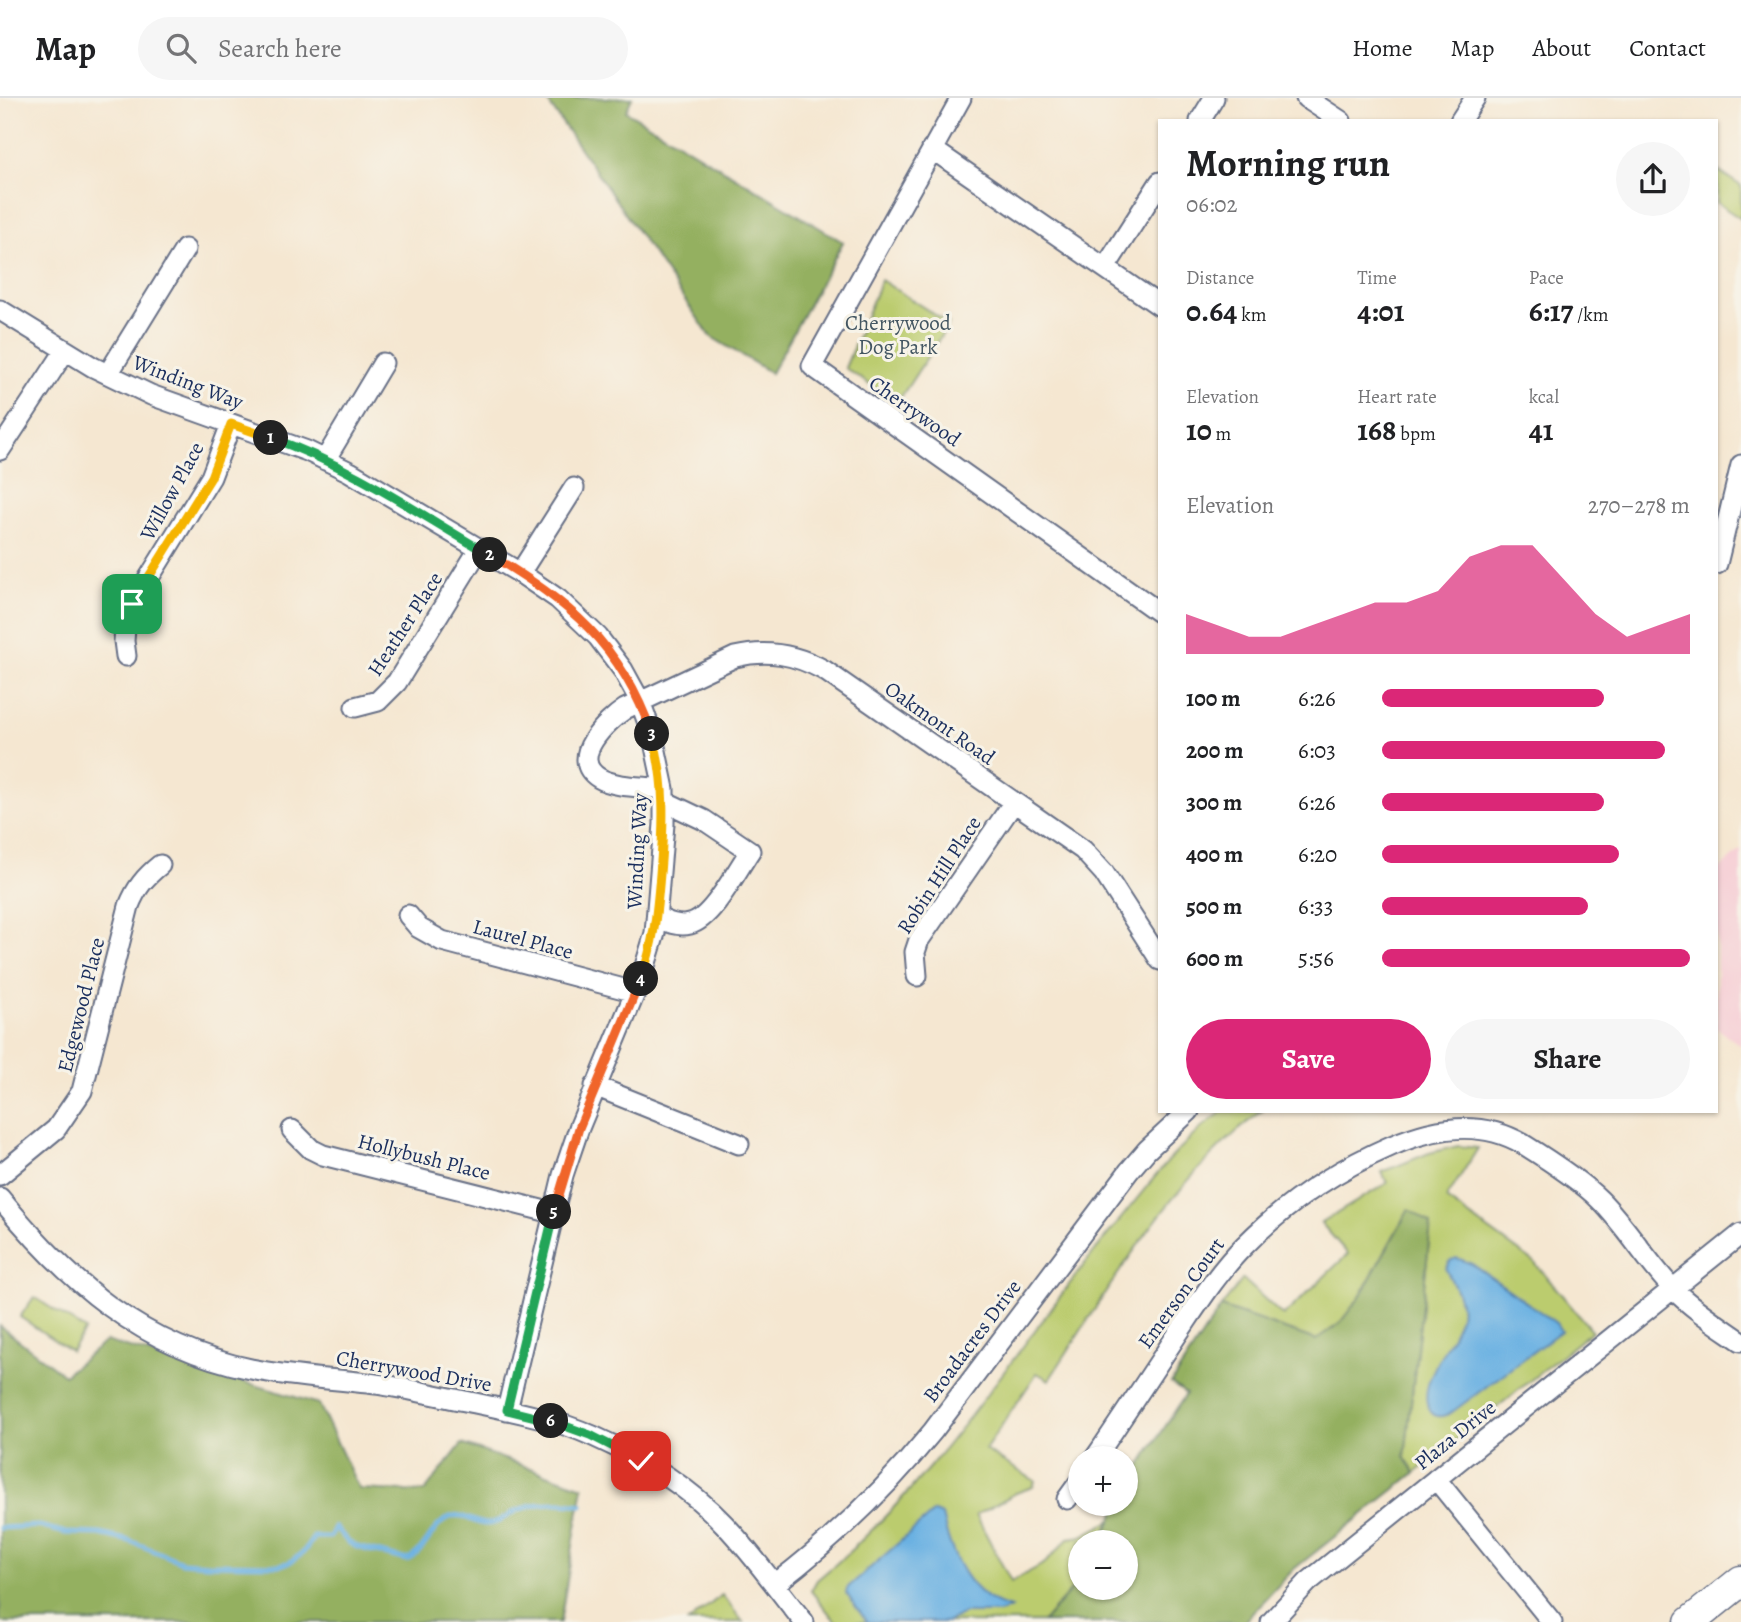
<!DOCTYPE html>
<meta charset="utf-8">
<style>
body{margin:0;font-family:Alegreya,serif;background:#f6f6f6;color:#202124;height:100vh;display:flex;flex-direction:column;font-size:26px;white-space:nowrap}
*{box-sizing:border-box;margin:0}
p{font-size:23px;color:#757577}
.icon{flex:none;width:38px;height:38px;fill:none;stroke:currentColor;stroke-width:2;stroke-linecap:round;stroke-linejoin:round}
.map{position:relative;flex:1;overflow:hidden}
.details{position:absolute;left:1158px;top:21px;width:560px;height:994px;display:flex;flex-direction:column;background:#fff;border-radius:0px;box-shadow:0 2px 5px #0004}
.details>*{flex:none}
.fabs{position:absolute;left:1068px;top:1348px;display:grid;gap:14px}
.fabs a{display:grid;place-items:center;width:70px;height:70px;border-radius:50%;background:#fff;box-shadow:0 2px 5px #0004;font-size:35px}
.pin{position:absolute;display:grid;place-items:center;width:60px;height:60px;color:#fff;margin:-30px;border-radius:14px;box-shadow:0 4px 10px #0006}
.km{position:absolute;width:35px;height:35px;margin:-18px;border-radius:50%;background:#222;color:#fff;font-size:19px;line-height:35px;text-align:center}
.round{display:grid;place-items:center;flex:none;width:74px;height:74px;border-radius:37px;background:#f6f6f6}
.headline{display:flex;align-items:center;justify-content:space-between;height:119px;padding:0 28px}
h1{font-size:38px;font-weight:700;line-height:52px}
.stats{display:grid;grid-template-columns:repeat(3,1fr);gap:10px;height:119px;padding:7px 28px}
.stats div{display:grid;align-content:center}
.stats b{font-size:30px;font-weight:700}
.stats small{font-size:19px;font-weight:400}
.stats p{font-size:19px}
.chart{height:196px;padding:14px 28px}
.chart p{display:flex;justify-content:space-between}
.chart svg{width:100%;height:126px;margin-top:7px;fill:#db2777;opacity:.7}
.button{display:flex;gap:14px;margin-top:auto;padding:14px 28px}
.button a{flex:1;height:80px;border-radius:42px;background:#db2777;color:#fff;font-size:28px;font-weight:700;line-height:80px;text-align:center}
.button a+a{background:#f6f6f6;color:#202124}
ul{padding:0 28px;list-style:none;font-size:23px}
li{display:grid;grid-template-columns:112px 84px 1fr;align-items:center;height:52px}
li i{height:18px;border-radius:9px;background:#db2777}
header{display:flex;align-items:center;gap:42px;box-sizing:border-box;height:98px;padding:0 35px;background:#fff;border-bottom:2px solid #e0e0e0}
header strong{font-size:33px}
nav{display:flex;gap:38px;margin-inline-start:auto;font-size:24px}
.search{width:490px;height:63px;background:#f6f6f6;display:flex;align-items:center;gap:18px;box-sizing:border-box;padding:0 24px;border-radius:38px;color:#757577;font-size:26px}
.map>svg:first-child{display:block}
.built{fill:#f6cfd6}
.green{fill:#bbcc6e;stroke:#6b7e66;stroke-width:2}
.forest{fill:#94b061;stroke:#587060;stroke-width:2}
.water{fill:#6bb1e2;stroke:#4370a0;stroke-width:2}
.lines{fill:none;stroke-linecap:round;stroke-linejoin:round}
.stream{stroke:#6bb1e2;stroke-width:5}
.street-casing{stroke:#676f86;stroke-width:23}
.primary-casing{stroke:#676f86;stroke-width:33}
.street{stroke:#fff;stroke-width:19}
.primary{stroke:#fff;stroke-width:30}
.split-1-casing{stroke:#fff;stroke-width:14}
.split-2-casing{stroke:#fff;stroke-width:14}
.split-3-casing{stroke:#fff;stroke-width:14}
.split-4-casing{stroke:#fff;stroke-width:14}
.split-5-casing{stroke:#fff;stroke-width:14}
.split-6-casing{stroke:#fff;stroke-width:14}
.split-7-casing{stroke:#fff;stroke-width:14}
.split-1{stroke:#f5b400;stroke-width:9}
.split-2{stroke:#22a559;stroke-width:9}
.split-3{stroke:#f0652b;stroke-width:9}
.split-4{stroke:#f5b400;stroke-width:9}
.split-5{stroke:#f0652b;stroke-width:9}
.split-6{stroke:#22a559;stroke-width:9}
.split-7{stroke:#22a559;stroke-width:9}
.labels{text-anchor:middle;stroke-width:6;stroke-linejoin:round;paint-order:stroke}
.park-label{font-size:21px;fill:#435662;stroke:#f7f3e8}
.street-label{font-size:21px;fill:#1b2f5e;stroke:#f7f3e8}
</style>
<header>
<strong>Map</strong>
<div class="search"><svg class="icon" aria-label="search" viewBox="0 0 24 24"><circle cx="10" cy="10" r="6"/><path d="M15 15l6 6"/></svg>Search here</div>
<nav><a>Home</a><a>Map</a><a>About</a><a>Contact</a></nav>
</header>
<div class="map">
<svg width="1741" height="1524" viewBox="0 0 1741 1524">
<rect width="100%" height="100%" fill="#f7f3e8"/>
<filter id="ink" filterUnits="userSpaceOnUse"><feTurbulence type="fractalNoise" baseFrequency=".0143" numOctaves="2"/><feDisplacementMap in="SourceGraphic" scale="14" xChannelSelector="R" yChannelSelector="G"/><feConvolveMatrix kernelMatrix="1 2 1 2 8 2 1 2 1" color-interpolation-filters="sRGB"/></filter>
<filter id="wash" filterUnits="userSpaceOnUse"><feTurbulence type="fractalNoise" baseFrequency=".00686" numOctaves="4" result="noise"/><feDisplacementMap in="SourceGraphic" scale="28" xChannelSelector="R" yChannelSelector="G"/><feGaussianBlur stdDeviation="1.57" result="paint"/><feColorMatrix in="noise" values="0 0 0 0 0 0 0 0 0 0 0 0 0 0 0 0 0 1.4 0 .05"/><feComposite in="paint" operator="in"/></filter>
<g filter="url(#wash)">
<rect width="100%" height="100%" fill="#f5e7d1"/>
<!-- built -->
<path class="built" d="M 1741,752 L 1741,948 L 1717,930 L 1717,773 Z"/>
<!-- green -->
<path class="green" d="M 1717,72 L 1741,88 L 1741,121 L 1717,105 Z
M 881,182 L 949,226 L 897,305 L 845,270 Z
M 1223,1013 L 1262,1013 C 1170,1082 1111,1188 1049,1282 L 1037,1275 L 985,1352 L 1035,1383 L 1033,1389 L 1016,1395 L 976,1417 L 1011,1484 L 1045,1465 L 1069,1440 L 1082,1438 L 1110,1423 L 1101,1444 L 1080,1444 L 1080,1482 L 1043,1524 L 836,1524 L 811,1493 L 817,1482 C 937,1384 1017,1248 1114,1129 C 1148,1088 1179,1044 1223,1013 Z
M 1458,1048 L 1478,1050 L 1446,1101 L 1535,1165 L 1592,1233 L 1415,1375 L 1405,1359 L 1431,1126 L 1408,1112 L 1359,1200 L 1339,1226 L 1316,1242 L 1221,1209 L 1243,1181 L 1283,1218 L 1348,1156 L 1321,1125 L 1387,1085 L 1382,1074 L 1429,1055 Z
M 34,1199 L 85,1232 L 71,1253 L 20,1219 Z
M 722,1497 L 743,1524 L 688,1524 Z"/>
<!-- forest -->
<path class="forest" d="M 545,0 L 632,0 L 626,13 L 843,144 L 771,275 L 710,238 Z
M 1409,1111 L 1431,1126 L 1405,1359 L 1415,1375 L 1294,1471 L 1244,1524 L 1043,1524 L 1080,1482 L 1080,1489 L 1125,1489 L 1125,1444 L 1102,1444 L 1119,1405 L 1125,1405 L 1125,1391 L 1186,1296 L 1171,1285 L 1221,1209 L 1316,1242 L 1339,1226 L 1359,1200 Z
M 0,1228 L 64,1277 L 106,1243 L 319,1306 L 359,1391 L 424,1394 L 462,1346 L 583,1389 L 560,1524 L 0,1524 Z"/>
<!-- water -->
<path class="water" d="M 1457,1160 L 1472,1166 L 1556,1225 L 1561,1233 L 1451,1315 C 1444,1318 1437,1321 1431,1314 C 1412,1289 1455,1243 1460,1218 C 1463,1200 1453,1187 1446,1171 L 1451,1162 Z
M 934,1414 L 942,1417 C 950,1455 969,1501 1011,1510 L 999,1515 L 964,1515 L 946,1524 L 867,1524 L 846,1495 L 847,1490 Z"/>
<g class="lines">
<!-- stream -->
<path class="stream" d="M 0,1430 L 39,1428 L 66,1435 L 100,1436 L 130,1443 L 182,1464 L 208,1466 L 279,1467 L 288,1465 L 302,1456 L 314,1439 L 330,1439 L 335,1429 L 348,1444 L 357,1449 L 407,1462 C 427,1453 431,1428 450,1419 C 461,1413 474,1426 486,1426 C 500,1426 509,1415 521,1411 C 540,1404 563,1404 582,1407"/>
</g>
</g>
<g filter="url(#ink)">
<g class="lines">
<!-- street casing -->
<g class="street-casing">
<path id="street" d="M 961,0 L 812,268 L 1160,515
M 1306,0 L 1341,23
M 1200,23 L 1214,0
M 1460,23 L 1475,0
M 932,51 L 1160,208
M 1105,170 L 1160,84
M 0,212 L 93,269 L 151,297 L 307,353 L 350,374 L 520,475 L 558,501 L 598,539 L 623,572 L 640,603 L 653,639 L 664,691 L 664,726 L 655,835 L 642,878 L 579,1030 L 563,1077 L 507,1312
M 108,276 L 185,151
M 0,352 L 65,253
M 325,362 L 383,265
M 1717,466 L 1741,367
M 520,475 L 574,390
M 126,558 L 124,543 L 126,517 L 211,379 L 231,326
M 355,609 L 378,603 L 397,584 L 479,451
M 664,691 C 644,688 616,690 599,680 C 567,660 607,623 625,611 L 735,559 C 767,551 795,556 824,572 L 1083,752 L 1104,775 L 1160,862
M 408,817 L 419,830 L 442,843 L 635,894
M 657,819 C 667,824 678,829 690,826 C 712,821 737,772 750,753 L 704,722 L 664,703
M 917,878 L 915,854 L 919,842 L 1014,704
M 595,988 L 739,1046
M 292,1032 L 311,1051 L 323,1057 L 553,1115
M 0,1077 L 56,1031 L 82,993 L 129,808 C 136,790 145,779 160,767
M 0,1100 C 68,1184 142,1249 251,1271 C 295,1280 339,1281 383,1287 C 410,1291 438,1298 465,1303 C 508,1312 553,1320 593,1338 C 640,1359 688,1388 724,1426 C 753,1456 777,1491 804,1524
M 1095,1360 C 1123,1319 1150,1278 1177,1237 C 1198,1206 1218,1174 1244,1148 C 1286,1105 1336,1072 1391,1048 C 1434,1029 1480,1021 1523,1046 C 1547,1061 1580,1082 1600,1102 C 1627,1129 1647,1164 1674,1192 C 1693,1211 1718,1227 1741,1243
M 1436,1381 L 1552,1524
M 1067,1401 L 1080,1383
M 775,1486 C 834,1441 886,1391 933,1333 L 1129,1073 L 1147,1052 L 1189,1013
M 1271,1524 L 1308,1484 L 1741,1136"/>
</g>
<!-- primary casing -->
<g class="primary-casing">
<path id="primary" d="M 1690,1524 L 1741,1483"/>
</g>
<!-- street -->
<use href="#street" class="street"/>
<!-- primary -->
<use href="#primary" class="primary"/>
</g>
</g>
<g class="lines" filter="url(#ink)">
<!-- split-1 casing -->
<g class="split-1-casing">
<path id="split-1" d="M 132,506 L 211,379 L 231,326 L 271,340"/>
</g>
<!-- split-2 casing -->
<g class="split-2-casing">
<path id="split-2" d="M 271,340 C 351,368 418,415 490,457"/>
</g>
<!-- split-3 casing -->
<g class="split-3-casing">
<path id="split-3" d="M 490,457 C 569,504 621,546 652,636"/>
</g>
<!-- split-4 casing -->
<g class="split-4-casing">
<path id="split-4" d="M 641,881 C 654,846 657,813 660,776 C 664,728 666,683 652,636"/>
</g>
<!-- split-5 casing -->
<g class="split-5-casing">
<path id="split-5" d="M 554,1114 L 579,1030 L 641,881"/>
</g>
<!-- split-6 casing -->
<g class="split-6-casing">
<path id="split-6" d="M 551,1323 L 507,1312 L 554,1114"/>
</g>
<!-- split-7 casing -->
<g class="split-7-casing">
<path id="split-7" d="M 551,1323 L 590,1337 L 641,1363"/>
</g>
<!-- split-1 -->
<use href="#split-1" class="split-1"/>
<!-- split-2 -->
<use href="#split-2" class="split-2"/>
<!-- split-3 -->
<use href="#split-3" class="split-3"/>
<!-- split-4 -->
<use href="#split-4" class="split-4"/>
<!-- split-5 -->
<use href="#split-5" class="split-5"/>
<!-- split-6 -->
<use href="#split-6" class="split-6"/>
<!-- split-7 -->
<use href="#split-7" class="split-7"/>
</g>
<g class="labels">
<!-- park labels -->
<g class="park-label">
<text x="898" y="232">Cherrywood<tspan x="898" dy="24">Dog Park</tspan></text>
</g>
<!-- street labels -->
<g class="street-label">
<text transform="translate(188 284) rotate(21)" y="7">Winding Way</text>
<text transform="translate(915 313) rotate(35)" y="7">Cherrywood</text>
<text transform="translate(172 393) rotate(-61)" y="7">Willow Place</text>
<text transform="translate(405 526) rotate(-57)" y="7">Heather Place</text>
<text transform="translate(940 625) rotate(35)" y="7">Oakmont Road</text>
<text transform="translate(637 753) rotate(-87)" y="7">Winding Way</text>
<text transform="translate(939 777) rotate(-57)" y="7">Robin Hill Place</text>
<text transform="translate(523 841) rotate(15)" y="7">Laurel Place</text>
<text transform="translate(81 907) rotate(-76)" y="7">Edgewood Place</text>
<text transform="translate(424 1059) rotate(14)" y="7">Hollybush Place</text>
<text transform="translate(1181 1195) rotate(-54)" y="7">Emerson Court</text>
<text transform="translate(972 1243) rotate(-53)" y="7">Broadacres Drive</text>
<text transform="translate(414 1273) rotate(10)" y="7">Cherrywood Drive</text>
<text transform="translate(1455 1337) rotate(-39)" y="7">Plaza Drive</text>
</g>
</g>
</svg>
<div class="fabs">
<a>+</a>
<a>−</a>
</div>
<div class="pin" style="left:132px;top:506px;background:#1e9e55"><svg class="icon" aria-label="arrive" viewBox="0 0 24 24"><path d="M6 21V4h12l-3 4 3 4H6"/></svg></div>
<div class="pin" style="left:641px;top:1363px;background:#d93025"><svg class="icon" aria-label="check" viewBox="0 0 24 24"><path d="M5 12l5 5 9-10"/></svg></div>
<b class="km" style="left:271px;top:340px">1</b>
<b class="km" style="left:490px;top:457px">2</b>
<b class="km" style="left:652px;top:636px">3</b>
<b class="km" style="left:641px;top:881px">4</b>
<b class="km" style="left:554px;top:1114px">5</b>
<b class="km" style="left:551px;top:1323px">6</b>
<section class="details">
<div class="headline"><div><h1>Morning run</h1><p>06:02</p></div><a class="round"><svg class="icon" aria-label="share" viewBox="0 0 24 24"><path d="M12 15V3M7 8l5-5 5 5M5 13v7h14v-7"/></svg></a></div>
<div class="stats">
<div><p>Distance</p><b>0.64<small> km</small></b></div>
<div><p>Time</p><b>4:01</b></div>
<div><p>Pace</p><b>6:17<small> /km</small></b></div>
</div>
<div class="stats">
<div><p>Elevation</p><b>10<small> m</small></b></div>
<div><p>Heart rate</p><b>168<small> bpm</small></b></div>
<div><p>kcal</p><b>41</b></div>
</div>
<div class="chart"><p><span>Elevation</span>270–278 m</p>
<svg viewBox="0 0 160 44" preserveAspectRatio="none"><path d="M0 44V30L10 34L20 38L30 38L40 34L50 30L60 26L70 26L80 22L90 10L100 6L110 6L120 18L130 30L140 38L150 34L160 30V44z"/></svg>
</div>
<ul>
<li><b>100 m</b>6:26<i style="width:72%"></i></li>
<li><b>200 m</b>6:03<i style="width:92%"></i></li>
<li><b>300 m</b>6:26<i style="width:72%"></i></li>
<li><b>400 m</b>6:20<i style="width:77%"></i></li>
<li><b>500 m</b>6:33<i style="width:67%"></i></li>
<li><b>600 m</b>5:56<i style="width:100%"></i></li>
</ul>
<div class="button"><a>Save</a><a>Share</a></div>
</section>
</div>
